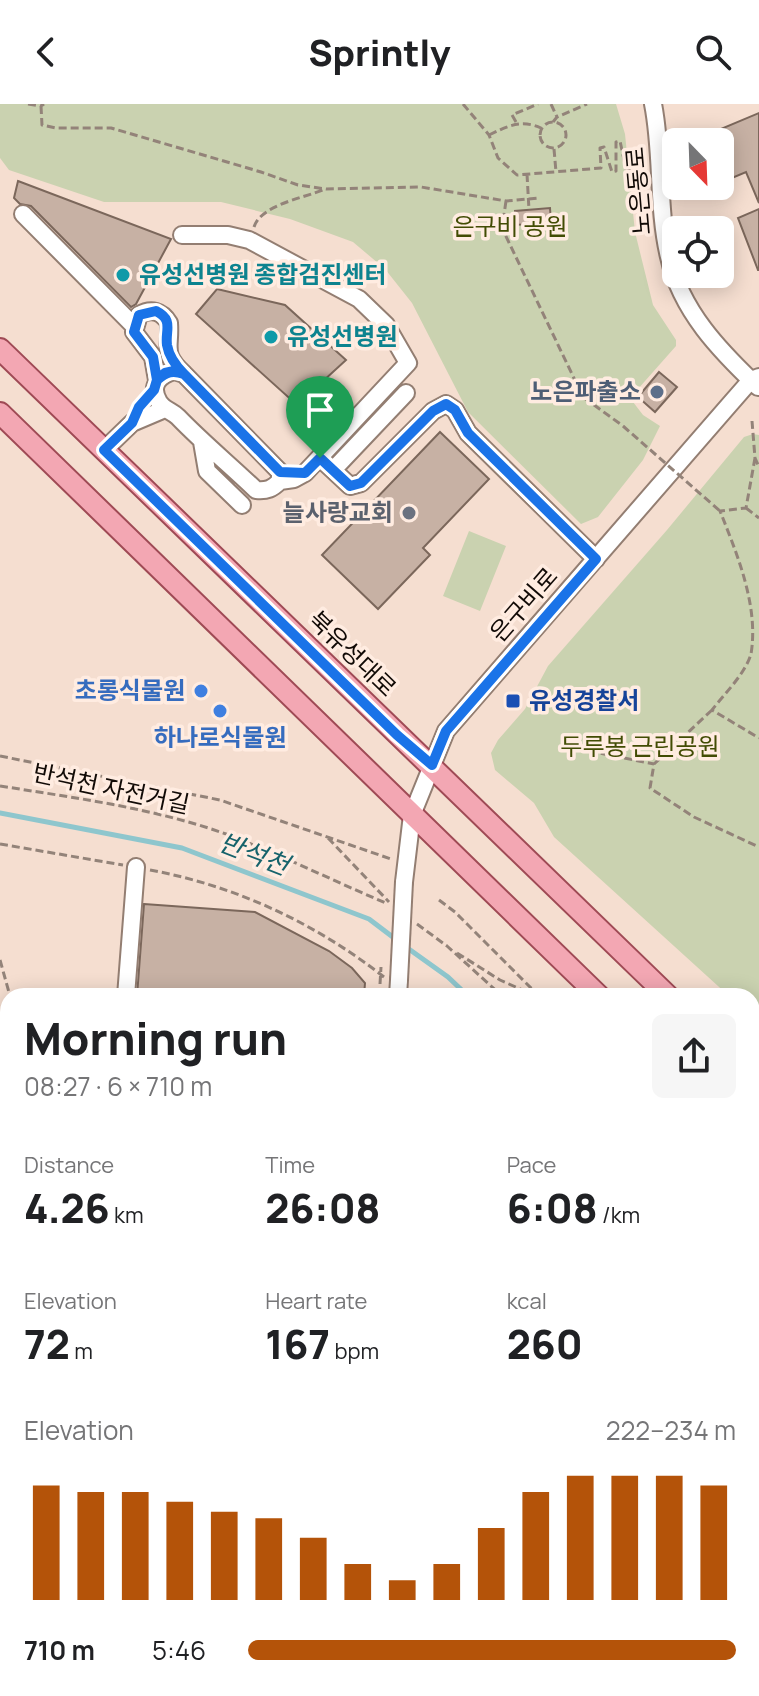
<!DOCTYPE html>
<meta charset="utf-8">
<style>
body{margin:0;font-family:Manrope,"Noto Sans KR",sans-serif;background:#f6f6f6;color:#202124;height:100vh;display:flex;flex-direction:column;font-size:30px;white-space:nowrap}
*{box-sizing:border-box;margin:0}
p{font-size:26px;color:#757577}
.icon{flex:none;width:44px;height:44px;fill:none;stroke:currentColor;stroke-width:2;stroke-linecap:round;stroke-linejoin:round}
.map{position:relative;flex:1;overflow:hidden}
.details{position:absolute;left:0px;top:884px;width:760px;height:708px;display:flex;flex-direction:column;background:#fff;border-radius:24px 24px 0 0;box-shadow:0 4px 20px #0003}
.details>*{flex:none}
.needle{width:52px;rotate:157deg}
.tools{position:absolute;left:662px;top:24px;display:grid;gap:16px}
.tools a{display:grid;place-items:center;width:72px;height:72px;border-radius:12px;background:#fff;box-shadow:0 4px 20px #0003;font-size:40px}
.pin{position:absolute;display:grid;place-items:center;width:68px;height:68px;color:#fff;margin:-82px -34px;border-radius:50% 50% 50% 0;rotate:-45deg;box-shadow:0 0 8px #0007}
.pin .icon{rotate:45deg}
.round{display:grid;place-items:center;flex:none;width:84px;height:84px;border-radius:12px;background:#f6f6f6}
.head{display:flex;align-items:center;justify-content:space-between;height:136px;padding:0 24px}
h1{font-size:44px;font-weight:800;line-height:60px}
.stats{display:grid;grid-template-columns:repeat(3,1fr);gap:12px;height:136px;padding:8px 24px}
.stats div{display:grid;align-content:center}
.stats b{font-size:40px;font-weight:800}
.stats small{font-size:22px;font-weight:400}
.stats p{font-size:22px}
.chart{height:224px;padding:16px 24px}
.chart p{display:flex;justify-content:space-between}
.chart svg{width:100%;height:144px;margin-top:8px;stroke:#b45309;stroke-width:6}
ul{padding:0 24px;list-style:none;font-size:26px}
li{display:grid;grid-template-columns:128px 96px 1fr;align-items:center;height:60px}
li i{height:20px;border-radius:10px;background:#b45309}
header{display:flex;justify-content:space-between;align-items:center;height:104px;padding:0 24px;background:#fff;font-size:36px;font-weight:800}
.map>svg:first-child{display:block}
.green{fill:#cad2b0}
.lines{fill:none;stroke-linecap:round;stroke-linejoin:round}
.stream{stroke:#8ec6cd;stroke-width:5}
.building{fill:#c7b1a4;stroke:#7b675b;stroke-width:2}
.minor-casing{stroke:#937e72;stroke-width:20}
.major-casing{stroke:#9f4a55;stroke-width:24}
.path{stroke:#938379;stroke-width:3;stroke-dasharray:8 4;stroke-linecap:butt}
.minor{stroke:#fff;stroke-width:16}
.major{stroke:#f3a7b3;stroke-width:20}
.minor-bridge-casing{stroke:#937e72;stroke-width:20;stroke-linecap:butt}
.path-bridge{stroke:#938379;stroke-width:3;stroke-dasharray:8 4;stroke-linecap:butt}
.minor-bridge{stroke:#fff;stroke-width:16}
.route-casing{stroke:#fff;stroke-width:16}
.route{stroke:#1a73e8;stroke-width:10}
.culture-dot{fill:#0f9aa8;stroke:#ffece1;stroke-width:3}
.service-dot{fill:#5c6f8a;stroke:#ffece1;stroke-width:3}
.worship-dot{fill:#6b7280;stroke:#ffece1;stroke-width:3}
.shop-dot{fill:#3f7fe0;stroke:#ffece1;stroke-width:3}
.transit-dot{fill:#1a4fb4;stroke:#ffece1;stroke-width:3}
.labels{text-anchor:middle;stroke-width:7;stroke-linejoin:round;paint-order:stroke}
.street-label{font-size:24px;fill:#110a06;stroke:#ffece1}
.park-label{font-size:24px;fill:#424c04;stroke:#ffece1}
.culture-label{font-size:24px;font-weight:bold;fill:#0d838f;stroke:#ffece1;text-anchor:start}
.service-label{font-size:24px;font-weight:bold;fill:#4e5e75;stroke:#ffece1;text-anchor:end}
.worship-label{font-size:24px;font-weight:bold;fill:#5b616d;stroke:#ffece1;text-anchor:end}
.shop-label{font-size:24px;font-weight:bold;fill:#366cbe;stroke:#ffece1;text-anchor:end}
.transit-label{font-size:24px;font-weight:bold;fill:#164399;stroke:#ffece1;text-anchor:start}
.water-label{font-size:26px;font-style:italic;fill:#17636b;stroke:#ffece1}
</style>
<header><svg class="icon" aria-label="back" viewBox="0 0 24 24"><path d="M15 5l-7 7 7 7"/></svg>Sprintly<svg class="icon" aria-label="search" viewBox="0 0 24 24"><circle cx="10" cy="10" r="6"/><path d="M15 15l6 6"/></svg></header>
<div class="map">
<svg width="759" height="1592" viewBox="0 0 759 1592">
<rect width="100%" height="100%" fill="#f5ded0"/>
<!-- green -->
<path class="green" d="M 0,0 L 616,0 L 625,30 L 635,128 L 653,201 L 676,236 L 676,242 L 630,294 L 643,311 L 660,322 L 643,356 L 598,413 L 581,420 L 468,308 L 412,199 L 385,165 L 353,138 L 290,115 L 221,98 L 104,98 L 9,66 L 0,54 Z
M 753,330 L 759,331 L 759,922 L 752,915 L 752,892 L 729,892 L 554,733 L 534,699 L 495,666 L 491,649 L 498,636 L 525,605 L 548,562 L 667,426 L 744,333 Z
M 469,427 L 506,442 L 480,507 L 443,492 Z"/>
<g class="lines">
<!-- stream -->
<path class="stream" d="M 0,709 L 182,744 L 369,815 L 398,837
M 406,843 L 448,873 L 468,892
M 752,1163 L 759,1170"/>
</g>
<!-- building -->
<path class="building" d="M 759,9 L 759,99 L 746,68 L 720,79 L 720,38 L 690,38 Z
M 18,77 L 171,135 L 136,200 L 131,203 L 31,102 L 20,100 L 14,94 Z
M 550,104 L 551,118 L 516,121 L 515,107 Z
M 759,105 L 759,166 L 758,166 L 738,114 Z
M 217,185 L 285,201 L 346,256 L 297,301 L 196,210 Z
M 659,268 L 677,283 L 655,308 L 638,293 Z
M 440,328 L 489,375 L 423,444 L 430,451 L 378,505 L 322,451 Z
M 144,800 L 255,808 L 329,847 L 352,864 L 365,879 L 364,892 L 137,892 Z"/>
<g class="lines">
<!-- minor casing -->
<g class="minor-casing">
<path id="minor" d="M 653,0 C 663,50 657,103 669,153 C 681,207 720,247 758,283
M 23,110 L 134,222
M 182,131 L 228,131 L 249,136 L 359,195 L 386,221 L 408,259 L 305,369 L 294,375 L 280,377
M 174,267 L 184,270 L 280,368 L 280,377 C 272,385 267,387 256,386 C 230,361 203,339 178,313 C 172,307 164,306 159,298 C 149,282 159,271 174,267 Z
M 157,276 L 153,253 L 134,228 L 139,211 C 151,204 162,207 169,219 C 171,244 161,249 184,270
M 202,338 L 207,367 L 242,401
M 104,346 L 132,319 L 165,305
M 320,354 L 350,382 L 361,379 L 433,307 L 446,300 L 455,306 L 468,329 L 596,455
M 333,366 L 406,289
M 404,778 L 412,711 L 446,627 L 730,300 L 751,276 L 759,273
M 126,892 L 136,763
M 398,892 L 399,876
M 752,1276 L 759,1294
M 752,1342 L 759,1342
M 752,1404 L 759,1405
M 752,1469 L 759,1469
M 0,1576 L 8,1579
M 20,1584 L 40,1592
M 70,1592 L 71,1584
M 348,1592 L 349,1584
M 435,1592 L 435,1584
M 526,1592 L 527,1584
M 618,1592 L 618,1584
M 707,1592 L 708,1584"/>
</g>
<!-- major casing -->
<g class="major-casing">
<path id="major" d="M 0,245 L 668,892
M 0,309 L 599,892
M 752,974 L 759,981
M 752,1041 L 759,1048"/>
</g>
<!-- path -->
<path class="path" d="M 28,0 L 41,2 L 44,0
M 463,0 L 489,31 L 498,54 L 517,71 L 601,64 L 600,44 L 604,43 L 612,68 L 616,67 L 616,38 L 620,37 L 626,65 L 634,64
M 551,0 L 557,13
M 41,2 L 42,21 L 56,24 L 111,24 L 261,68 L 298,81 L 326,85 L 421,83 L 506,97 L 539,94
M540 31a13 13 0 1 1 26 0a13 13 0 1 1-26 0Z
M 516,18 L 512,11 L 538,0
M 553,18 L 557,13 L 587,0
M 489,31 C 508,22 521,15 541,24
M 554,45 L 556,68
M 527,70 L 529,106
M 506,97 L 502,124 L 583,293 L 623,322
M 254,123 C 261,101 303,94 323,86
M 752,317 L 755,354 L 759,363
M 755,354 L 746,404 L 720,407 C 737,450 759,502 751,550 C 745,570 725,589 712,606 L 759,634
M 746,404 L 759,414
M 712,606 L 654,660 L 650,684 L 694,713 L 759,743
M 589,647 L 654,660
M 0,652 L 220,696 L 391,755
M 0,682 C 76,694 153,704 226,730 C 281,751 334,777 388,800
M 328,734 L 389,798
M 0,740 L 123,761
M 150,766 C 236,782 315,819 384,873
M 439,796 L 455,808 L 539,892
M 417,820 L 447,842 L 502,892
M 457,849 L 500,876 L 536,892
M 0,856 L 10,892
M 380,880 L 381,863
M 752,1096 L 759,1103
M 752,1124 L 759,1130
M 752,1224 L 759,1234"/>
<!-- minor -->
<use href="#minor" class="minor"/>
<!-- major -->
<use href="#major" class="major"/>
<!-- minor-bridge casing -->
<g class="minor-bridge-casing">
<path id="minor-bridge" d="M 399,876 L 404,778"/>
</g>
<!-- path-bridge -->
<path class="path-bridge" d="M 623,322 L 720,407"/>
<!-- minor-bridge -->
<use href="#minor-bridge" class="minor-bridge"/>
</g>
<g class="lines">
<!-- route casing -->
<g class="route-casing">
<path id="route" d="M 320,354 L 305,369 L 280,368 L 184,270 C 172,266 167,268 157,276 L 153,253 L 134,228 L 139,211 L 156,207 C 174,216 165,226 167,241 C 169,253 176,262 184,270 L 174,267 L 165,269 L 157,276 L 154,286 L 139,303 L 132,319 L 104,346 L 397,631 L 432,661 L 446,627 L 596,455 L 468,329 L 455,306 L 446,300 L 433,307 L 361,379 L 350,382 L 320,354"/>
</g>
<!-- route -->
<use href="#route" class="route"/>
</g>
<!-- markers -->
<g class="culture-dot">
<circle cx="123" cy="171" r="8"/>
<circle cx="271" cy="233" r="8"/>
</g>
<circle class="service-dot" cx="657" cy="288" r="8"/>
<circle class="worship-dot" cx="409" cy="409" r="8"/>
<g class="shop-dot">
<circle cx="201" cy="587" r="8"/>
<circle cx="220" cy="607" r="8"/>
</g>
<rect class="transit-dot" x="505" y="589" width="16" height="16" rx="4"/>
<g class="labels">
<!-- street labels -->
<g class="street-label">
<text transform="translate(639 87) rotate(-95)" y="8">노은동로</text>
<text transform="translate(524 501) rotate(-49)" y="8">은구비로</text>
<text transform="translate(352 550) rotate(44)" y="8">북유성대로</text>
<text transform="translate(111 685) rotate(12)" y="8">반석천 자전거길</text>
</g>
<!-- park labels -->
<g class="park-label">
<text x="510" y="131">은구비 공원</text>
<text x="640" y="651">두루봉 근린공원</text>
</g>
<!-- culture labels -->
<g class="culture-label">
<text x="139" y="179">유성선병원 종합검진센터</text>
<text x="287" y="241">유성선병원</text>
</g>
<!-- service labels -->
<g class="service-label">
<text x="641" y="296">노은파출소</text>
</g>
<!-- worship labels -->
<g class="worship-label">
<text x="393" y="417">늘사랑교회</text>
</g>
<!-- shop labels -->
<g class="shop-label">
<text x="185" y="595">초롱식물원</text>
<text x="220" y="642" text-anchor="middle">하나로식물원</text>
</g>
<!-- transit labels -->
<g class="transit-label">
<text x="529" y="605">유성경찰서</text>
</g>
<!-- water labels -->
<g class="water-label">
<text transform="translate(254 750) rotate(21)" y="9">반석천</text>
</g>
</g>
</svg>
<div class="tools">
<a><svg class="needle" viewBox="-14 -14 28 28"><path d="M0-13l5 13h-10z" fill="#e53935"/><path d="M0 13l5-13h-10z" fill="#757577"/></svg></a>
<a><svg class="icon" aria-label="locate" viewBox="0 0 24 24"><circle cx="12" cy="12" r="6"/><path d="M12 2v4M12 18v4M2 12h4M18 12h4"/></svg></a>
</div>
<div class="pin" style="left:320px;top:354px;background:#1e9e55"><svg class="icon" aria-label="arrive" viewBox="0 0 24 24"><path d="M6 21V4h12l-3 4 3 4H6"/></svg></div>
<section class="details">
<div class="head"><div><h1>Morning run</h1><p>08:27 · 6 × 710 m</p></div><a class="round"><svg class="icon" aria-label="share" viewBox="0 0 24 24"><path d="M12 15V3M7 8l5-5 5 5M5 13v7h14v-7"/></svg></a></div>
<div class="stats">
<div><p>Distance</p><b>4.26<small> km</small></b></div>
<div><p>Time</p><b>26:08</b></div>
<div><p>Pace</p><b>6:08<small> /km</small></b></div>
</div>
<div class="stats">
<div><p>Elevation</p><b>72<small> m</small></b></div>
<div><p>Heart rate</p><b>167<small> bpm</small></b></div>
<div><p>kcal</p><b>260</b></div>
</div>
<div class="chart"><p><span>Elevation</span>222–234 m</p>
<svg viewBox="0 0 160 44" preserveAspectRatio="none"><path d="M5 44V9M15 44V11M25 44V11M35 44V14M45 44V17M55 44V19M65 44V25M75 44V33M85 44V38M95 44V33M105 44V22M115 44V11M125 44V6M135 44V6M145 44V6M155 44V9"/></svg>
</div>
<ul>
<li><b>710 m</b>5:46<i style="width:100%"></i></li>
</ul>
</section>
</div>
